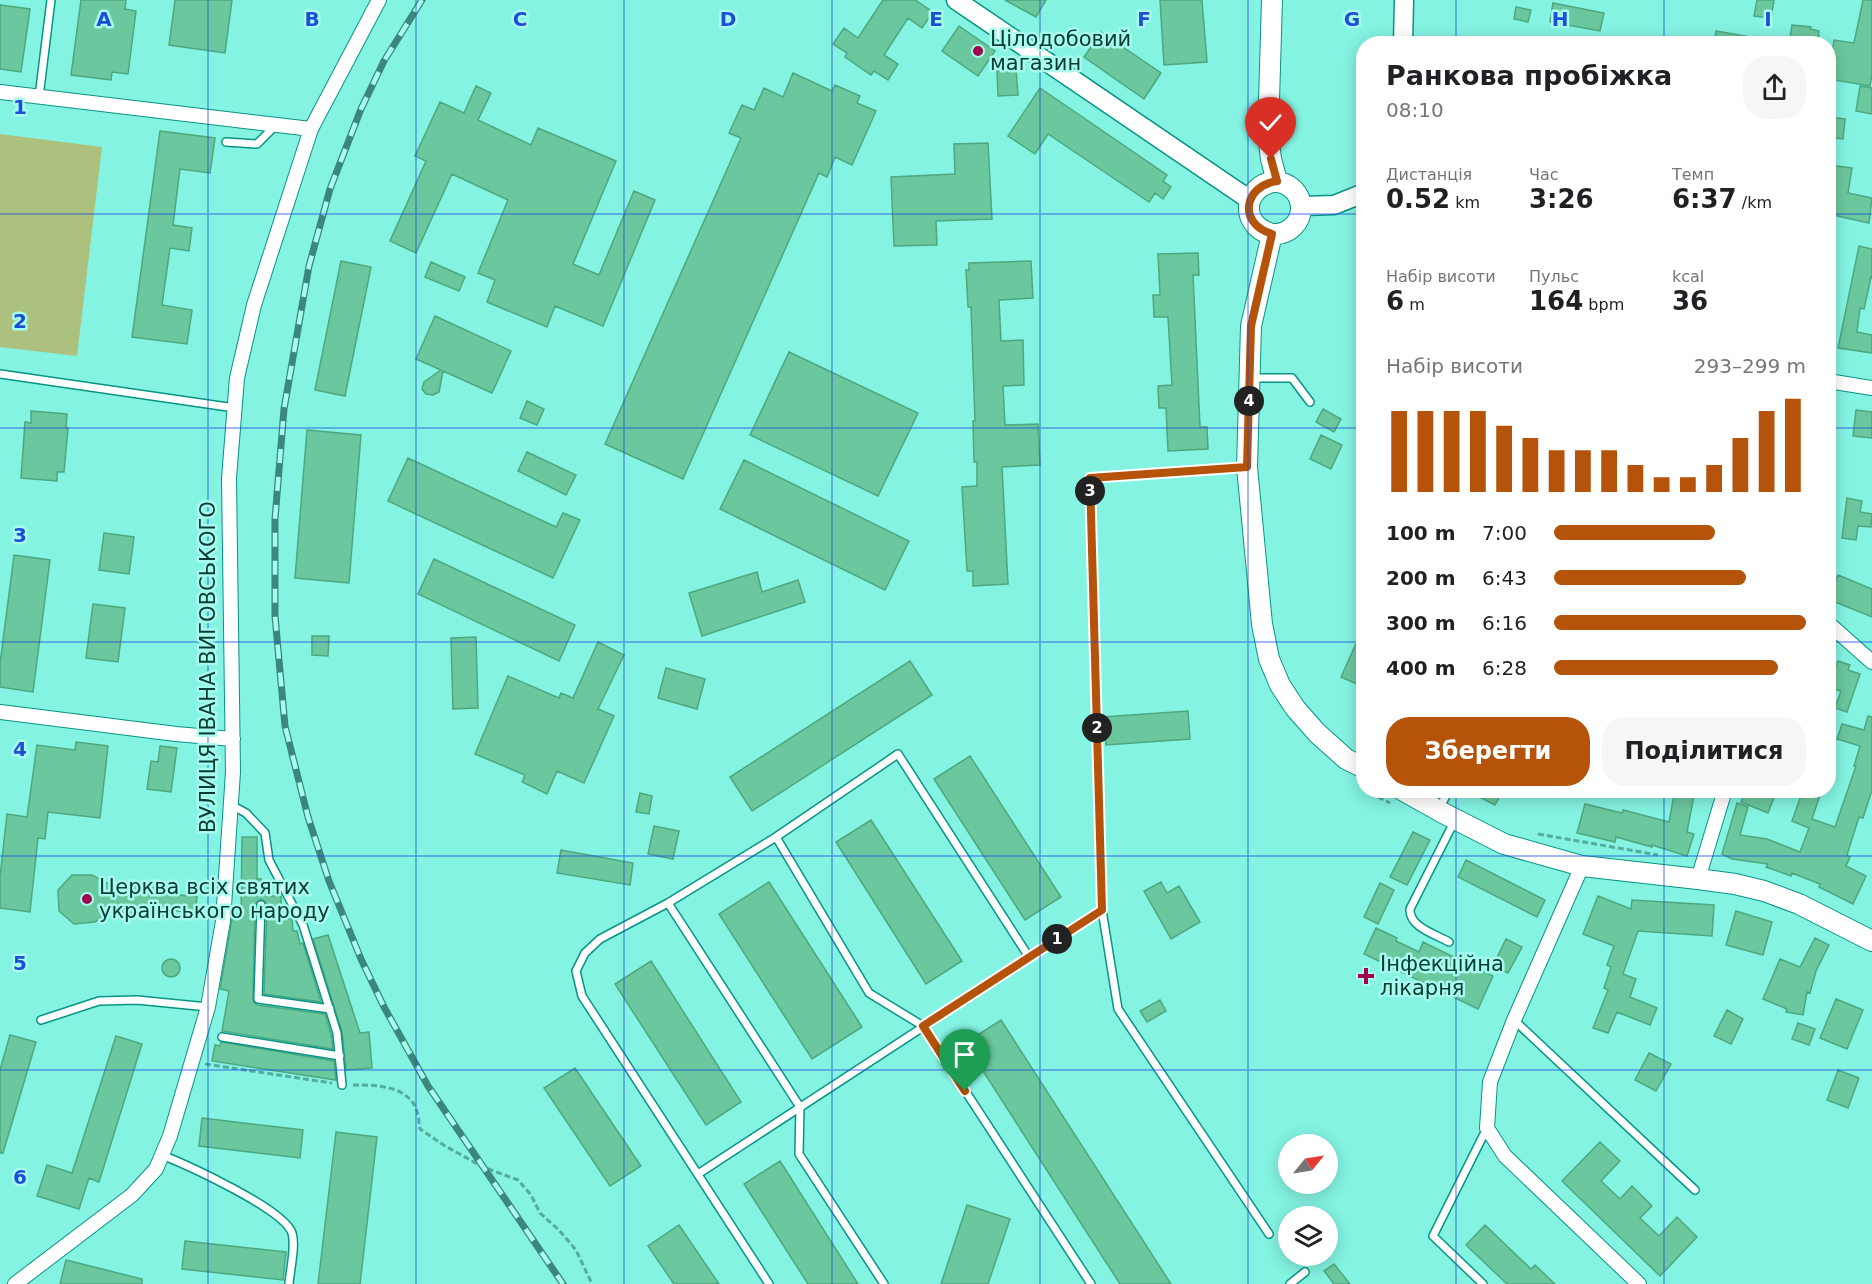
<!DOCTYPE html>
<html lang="uk">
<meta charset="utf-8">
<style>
body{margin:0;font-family:"DejaVu Sans",sans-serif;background:#f6f6f6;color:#202124;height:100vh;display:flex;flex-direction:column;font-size:22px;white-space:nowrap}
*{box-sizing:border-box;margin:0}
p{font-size:20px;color:#757577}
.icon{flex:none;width:33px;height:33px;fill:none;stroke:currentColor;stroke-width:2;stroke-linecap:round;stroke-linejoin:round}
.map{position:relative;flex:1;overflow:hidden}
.sheet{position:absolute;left:1356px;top:36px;width:480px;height:762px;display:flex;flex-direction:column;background:#fff;border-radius:24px;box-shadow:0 3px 15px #0003}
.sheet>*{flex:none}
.needle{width:39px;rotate:60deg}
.buttons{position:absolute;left:1278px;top:1134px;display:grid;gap:12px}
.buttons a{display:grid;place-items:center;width:60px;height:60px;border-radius:50%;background:#fff;box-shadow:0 3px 15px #0003;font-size:30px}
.pin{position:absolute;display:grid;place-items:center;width:51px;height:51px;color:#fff;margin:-62px -26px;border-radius:50% 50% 50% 0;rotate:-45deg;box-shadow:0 0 6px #0007}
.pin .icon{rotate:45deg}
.km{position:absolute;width:30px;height:30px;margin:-15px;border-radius:50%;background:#222;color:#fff;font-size:16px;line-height:30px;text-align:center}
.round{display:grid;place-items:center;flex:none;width:63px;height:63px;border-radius:24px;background:#f6f6f6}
.overview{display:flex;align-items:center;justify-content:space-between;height:102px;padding:0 30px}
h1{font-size:27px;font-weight:800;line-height:45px}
.figures{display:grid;grid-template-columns:repeat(3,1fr);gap:9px;height:102px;padding:6px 30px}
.figures div{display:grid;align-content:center}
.figures b{font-size:26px;font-weight:800}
.figures small{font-size:16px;font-weight:400}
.figures p{font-size:16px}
.chart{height:168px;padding:12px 30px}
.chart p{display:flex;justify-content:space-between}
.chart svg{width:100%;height:108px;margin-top:6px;stroke:#b45309;stroke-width:6}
.button{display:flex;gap:12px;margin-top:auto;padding:12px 30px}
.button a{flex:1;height:69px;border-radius:24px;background:#b45309;color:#fff;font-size:24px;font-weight:800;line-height:69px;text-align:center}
.button a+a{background:#f6f6f6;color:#202124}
ul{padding:0 30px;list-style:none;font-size:20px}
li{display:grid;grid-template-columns:96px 72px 1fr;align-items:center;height:45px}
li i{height:15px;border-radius:8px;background:#b45309}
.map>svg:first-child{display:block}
.green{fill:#adc17e}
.building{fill:#6bc79d;stroke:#4da77f;stroke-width:1.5}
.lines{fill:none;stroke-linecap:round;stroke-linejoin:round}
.service-casing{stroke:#079485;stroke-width:10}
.minor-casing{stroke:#079485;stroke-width:16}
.tertiary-casing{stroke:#079485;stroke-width:21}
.secondary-casing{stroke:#079485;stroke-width:22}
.path{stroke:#54ac9f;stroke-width:3;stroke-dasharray:6 3;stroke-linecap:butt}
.service{stroke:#fff;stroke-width:7}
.minor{stroke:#fff;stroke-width:14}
.tertiary{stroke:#fff;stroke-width:18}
.secondary{stroke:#fff;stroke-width:20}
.rail-casing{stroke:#3b877d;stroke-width:7}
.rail{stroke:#a7fcee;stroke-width:4.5;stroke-dasharray:14;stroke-linecap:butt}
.route-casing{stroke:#fff;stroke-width:12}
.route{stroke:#b45309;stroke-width:8}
.grid{fill:none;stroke:#1d4ed8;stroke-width:1.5;stroke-opacity:0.55}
.poi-dot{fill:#9e054d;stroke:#a7fcee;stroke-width:2}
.labels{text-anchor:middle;stroke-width:5;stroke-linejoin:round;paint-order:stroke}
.poi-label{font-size:21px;fill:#073b35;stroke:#a7fcee;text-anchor:start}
.street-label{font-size:21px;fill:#073b35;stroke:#a7fcee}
.grid-label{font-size:20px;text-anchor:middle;font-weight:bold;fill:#1d4ed8;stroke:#a7fcee;stroke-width:5;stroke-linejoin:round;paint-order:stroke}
</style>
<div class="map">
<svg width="1872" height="1284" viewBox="0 0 1872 1284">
<rect width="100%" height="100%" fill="#84f3e2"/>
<!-- green -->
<path class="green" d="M 0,134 L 102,147 L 77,356 L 0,347 Z"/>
<!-- building -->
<path class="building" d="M 81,0 L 126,0 L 125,9 L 136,11 L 128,74 L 112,72 L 111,80 L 71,75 Z
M 175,0 L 232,0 L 225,53 L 169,45 Z
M 883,0 L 915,0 L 933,12 L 922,28 L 908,18 L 884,55 L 898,64 L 888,80 L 874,71 L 871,75 L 845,57 L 847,53 L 833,44 L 844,28 L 858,38 Z
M 1005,0 L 1046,0 L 1036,17 Z
M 1160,0 L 1202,0 L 1207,62 L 1164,65 Z
M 1757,0 L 1774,0 L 1771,18 L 1754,16 Z
M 1863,0 L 1872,0 L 1872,74 L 1870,86 L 1828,79 L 1834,40 L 1854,43 Z
M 1553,3 L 1604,13 L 1600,31 L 1550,22 Z
M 0,5 L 30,9 L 21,72 L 0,69 Z
M 1516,7 L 1531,10 L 1528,22 L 1514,19 Z
M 1792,25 L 1811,27 L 1810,29 L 1819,31 L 1818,44 L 1789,44 Z
M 959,26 L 995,51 L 978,76 L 942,51 Z
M 1716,31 L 1751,37 L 1750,44 L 1714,44 Z
M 1101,32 L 1161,73 L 1144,99 L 1084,57 Z
M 1016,69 L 1018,95 L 998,96 L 997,70 Z
M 793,73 L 832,91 L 835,85 L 860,96 L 857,103 L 876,111 L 852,165 L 835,157 L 827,177 L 819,173 L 683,479 L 605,444 L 741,138 L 729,133 L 742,105 L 754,110 L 764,88 L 783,97 Z
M 476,86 L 491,93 L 478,120 L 531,145 L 538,128 L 616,161 L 573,264 L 599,275 L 634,191 L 655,200 L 603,326 L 555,306 L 547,327 L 487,302 L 495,280 L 478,273 L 508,200 L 452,174 L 416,253 L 390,241 L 426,161 L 415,156 L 440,102 L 464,113 Z
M 1860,86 L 1872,88 L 1872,114 L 1856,111 Z
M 1040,88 L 1167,175 L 1163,181 L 1171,187 L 1163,199 L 1155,193 L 1149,202 L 1048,134 L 1035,154 L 1008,136 Z
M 1828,117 L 1845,119 L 1843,139 L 1828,137 Z
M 160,131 L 215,138 L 210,173 L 180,169 L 173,225 L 192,228 L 189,251 L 170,248 L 162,305 L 192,310 L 187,344 L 132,337 Z
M 988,143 L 992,219 L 936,221 L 937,245 L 894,246 L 891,177 L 955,174 L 954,144 Z
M 1828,165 L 1852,168 L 1848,193 L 1872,198 L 1869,223 L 1828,214 Z
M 1859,246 L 1872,249 L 1872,278 L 1871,277 L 1864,309 L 1860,308 L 1857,332 L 1872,335 L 1872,353 L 1838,348 Z
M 1198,253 L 1199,275 L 1193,275 L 1200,427 L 1207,427 L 1208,449 L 1168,451 L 1166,408 L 1159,408 L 1158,386 L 1172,385 L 1168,317 L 1154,317 L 1153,295 L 1160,295 L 1158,254 Z
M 341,261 L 371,267 L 345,396 L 315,390 Z
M 1031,261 L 1033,298 L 999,300 L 1001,341 L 1023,340 L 1024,385 L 1003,386 L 1005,425 L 1038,424 L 1040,465 L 1002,467 L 1008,584 L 973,586 L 973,571 L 967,571 L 962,487 L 977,486 L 977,462 L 974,462 L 973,421 L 975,421 L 971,307 L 968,307 L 966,270 L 969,270 L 969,263 Z
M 431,262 L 465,277 L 459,291 L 425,277 Z
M 435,316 L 511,351 L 492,393 L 443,371 L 439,392 L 433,395 L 426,394 L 422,389 L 424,382 L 441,370 L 416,359 Z
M 789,352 L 918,413 L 878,496 L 750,435 Z
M 527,401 L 544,409 L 537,425 L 520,418 Z
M 1323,409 L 1341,419 L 1334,432 L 1316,422 Z
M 1856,410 L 1872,412 L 1872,438 L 1853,436 Z
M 31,411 L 67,414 L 66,428 L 68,428 L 64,472 L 57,472 L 57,481 L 21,478 L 25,422 L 31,423 Z
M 307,430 L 361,435 L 349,583 L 295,578 Z
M 1321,435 L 1342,445 L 1331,469 L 1310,459 Z
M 527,452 L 576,475 L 566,495 L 518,471 Z
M 408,458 L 556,527 L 563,513 L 580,520 L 553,578 L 388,501 Z
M 744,460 L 909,541 L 885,590 L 720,509 Z
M 1847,498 L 1862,501 L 1860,512 L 1872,514 L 1871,527 L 1858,526 L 1856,540 L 1842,538 Z
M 104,533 L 134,537 L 129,574 L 99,570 Z
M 14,555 L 50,560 L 33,692 L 0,687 L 0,664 Z
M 434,559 L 575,625 L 559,661 L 418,594 Z
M 757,572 L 762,592 L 798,580 L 805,602 L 702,636 L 689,593 Z
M 1838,575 L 1872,589 L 1872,617 L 1828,599 Z
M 93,604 L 125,608 L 118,662 L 86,658 Z
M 1364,626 L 1364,687 L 1341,677 Z
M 312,636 L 329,636 L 328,656 L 312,655 Z
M 476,637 L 478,708 L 453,709 L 451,638 Z
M 598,642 L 624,655 L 598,709 L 614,716 L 584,783 L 557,771 L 547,794 L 522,782 L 525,775 L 475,754 L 508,676 L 559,698 L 561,693 L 573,698 Z
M 910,661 L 932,695 L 752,811 L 730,777 Z
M 1838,661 L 1850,665 L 1848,670 L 1860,674 L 1847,712 L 1835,708 L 1841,691 L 1828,687 Z
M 666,668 L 705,679 L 697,709 L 658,698 Z
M 1188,711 L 1190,739 L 1106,745 L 1103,717 Z
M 1868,716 L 1872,717 L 1872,790 L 1863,818 L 1859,817 L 1847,855 L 1850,857 L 1846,866 L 1866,876 L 1853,904 L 1819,887 L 1820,884 L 1792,873 L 1791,876 L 1766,867 L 1768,864 L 1732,859 L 1722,854 L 1737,803 L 1748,807 L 1740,835 L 1767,839 L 1800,852 L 1809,828 L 1792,821 L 1803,790 L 1820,795 L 1812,819 L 1835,827 L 1856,766 L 1854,766 L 1860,746 L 1837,739 L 1842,724 L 1864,730 Z
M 76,742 L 108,746 L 100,818 L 48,812 L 45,839 L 38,838 L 30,912 L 0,908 L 0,877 L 7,814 L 27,817 L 37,745 L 75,750 Z
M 160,746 L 177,748 L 171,792 L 147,789 L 151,761 L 158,762 Z
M 970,756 L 1061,897 L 1025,920 L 934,779 Z
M 1466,790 L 1503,790 L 1495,805 Z
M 1675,790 L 1695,790 L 1687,832 L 1694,834 L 1687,856 L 1652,845 L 1652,847 L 1616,837 L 1615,842 L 1577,833 L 1585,804 L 1622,813 L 1623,810 L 1669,822 Z
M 1746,790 L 1777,790 L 1768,813 L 1741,802 Z
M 640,793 L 652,796 L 649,814 L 636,812 Z
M 871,820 L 962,961 L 926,984 L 836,842 Z
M 654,826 L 679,831 L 673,859 L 648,854 Z
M 1413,832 L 1430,840 L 1407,885 L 1390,877 Z
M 242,837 L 257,837 L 257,879 L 261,879 L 261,883 L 267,883 L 267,896 L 281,896 L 282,919 L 292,919 L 293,931 L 297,931 L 300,944 L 303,943 L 321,1002 L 264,994 L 267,905 L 264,901 L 261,899 L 257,902 L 255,905 L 253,1001 L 257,1005 L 325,1014 L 331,1034 L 333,1049 L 222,1031 L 229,991 L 220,989 L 233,913 L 241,915 Z
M 561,850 L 633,863 L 630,885 L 557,873 Z
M 1466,860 L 1545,900 L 1537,917 L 1458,877 Z
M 72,875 L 92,875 L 127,894 L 128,885 L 173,890 L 172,894 L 197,897 L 195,913 L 170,910 L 170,917 L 111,911 L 95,922 L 74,924 L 59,911 L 58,890 Z
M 769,882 L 862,1027 L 812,1059 L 719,914 Z
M 1161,882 L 1167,893 L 1179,886 L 1200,922 L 1171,939 L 1144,891 Z
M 1380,883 L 1394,890 L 1378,924 L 1364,917 Z
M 1598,896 L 1631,909 L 1632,900 L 1714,905 L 1712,936 L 1638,931 L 1623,974 L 1636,979 L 1630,997 L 1657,1008 L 1650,1025 L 1617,1012 L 1608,1033 L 1593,1028 L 1608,990 L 1604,988 L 1611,967 L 1607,965 L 1614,946 L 1583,934 Z
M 1736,911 L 1772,922 L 1763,955 L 1726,945 Z
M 1376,928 L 1397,938 L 1396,941 L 1419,952 L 1423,942 L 1493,976 L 1478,1009 L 1364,954 Z
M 328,935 L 360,1033 L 369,1032 L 372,1068 L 346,1070 L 342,1032 L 313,939 Z
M 1815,938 L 1829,945 L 1816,971 L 1810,993 L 1807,992 L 1803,1015 L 1786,1012 L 1787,1009 L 1763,999 L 1780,959 L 1800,967 Z
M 1506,939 L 1522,947 L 1508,973 L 1493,966 Z
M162 968a9 9 0 1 1 18 0a9 9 0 1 1-18 0Z
M 651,961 L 741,1102 L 706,1125 L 615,984 Z
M 1836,999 L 1863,1010 L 1847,1049 L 1820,1038 Z
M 1160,1000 L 1166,1011 L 1147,1022 L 1140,1011 Z
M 1727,1010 L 1743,1019 L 1731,1044 L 1714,1036 Z
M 1001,1020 L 1171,1284 L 1120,1284 L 965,1043 Z
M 1798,1023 L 1815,1029 L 1809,1045 L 1792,1039 Z
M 10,1035 L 36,1042 L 3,1153 L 0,1153 L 0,1070 Z
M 116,1036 L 142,1044 L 99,1182 L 89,1178 L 79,1209 L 37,1196 L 47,1165 L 72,1173 Z
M 221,1042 L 334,1061 L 336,1080 L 212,1061 L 215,1045 L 220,1046 Z
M 1649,1053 L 1671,1064 L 1656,1091 L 1635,1080 Z
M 575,1068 L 641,1166 L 610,1186 L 544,1088 Z
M 1838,1070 L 1859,1078 L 1848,1108 L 1827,1100 Z
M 202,1118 L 303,1130 L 300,1158 L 199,1146 Z
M 336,1132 L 377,1137 L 360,1284 L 318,1284 Z
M 1600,1142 L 1620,1161 L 1601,1181 L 1620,1199 L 1632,1186 L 1652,1206 L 1640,1218 L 1659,1236 L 1677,1217 L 1697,1237 L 1660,1276 L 1562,1181 Z
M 780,1161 L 858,1284 L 808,1284 L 744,1184 Z
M 967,1205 L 1010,1219 L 988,1284 L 941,1284 Z
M 679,1225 L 719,1284 L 674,1284 L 648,1246 Z
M 1485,1225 L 1531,1269 L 1535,1265 L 1555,1284 L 1507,1284 L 1466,1245 Z
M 185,1241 L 286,1252 L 283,1280 L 182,1269 Z
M 66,1260 L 142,1279 L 142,1284 L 60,1284 Z
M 1334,1264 L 1350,1284 L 1334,1284 L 1324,1271 Z"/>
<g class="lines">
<!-- service casing -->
<g class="service-casing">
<path id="service" d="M 39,97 L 51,0
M 226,142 L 257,144 L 276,125
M 0,374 L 235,408
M 1252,378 L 1292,378 L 1310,402
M 1245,467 L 1090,478 L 1102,910 L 1118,1009 L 1269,1234
M 231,805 L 246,813 L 265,833 L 269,860 L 303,925 L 337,1033 L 342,1085
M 1439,809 L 1449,790
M 776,837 L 869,993 L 923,1026 L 1091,1284
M 668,903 L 800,1107 L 799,1154 L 884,1284
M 261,905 L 258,999 L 330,1009
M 1449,942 C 1435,934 1409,927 1410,909 L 1454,822
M 41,1020 L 99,1001 L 137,1000 L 208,1007
M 1514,1020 L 1695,1190
M 222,1037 L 340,1056
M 162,1155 C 187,1165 284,1209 292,1233 C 296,1246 290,1270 289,1284
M 698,1174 L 1102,910
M 769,1284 L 582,996 L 576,971 L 585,953 L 600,939 L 668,903 L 776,837 L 898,754 L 1029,957
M 1290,1284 L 1305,1272
M 1483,1284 L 1433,1236 L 1487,1128"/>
</g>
<!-- minor casing -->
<g class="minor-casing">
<path id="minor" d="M 0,92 L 311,129
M 1828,381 L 1872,388
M 1828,623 L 1872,662
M 0,712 L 176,734 L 233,739
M 1582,866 L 1514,1020 L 1490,1082 L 1487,1128 L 1505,1156 L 1639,1284
M 1698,879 L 1725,790
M 15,1284 L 132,1195 L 156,1169 L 170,1136 L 208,1007 L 223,921 L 233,772 L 229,478 L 237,378 L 254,305 L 311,129 L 379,0"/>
</g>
<!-- tertiary casing -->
<g class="tertiary-casing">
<path id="tertiary" d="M 956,0 L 1250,200
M 1403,44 L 1404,0
M 1301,206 L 1334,205 L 1364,193"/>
</g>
<!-- secondary casing -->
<g class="secondary-casing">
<path id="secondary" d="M 1272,0 L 1268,134 L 1271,159 L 1277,181 C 1243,186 1238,224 1272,234 L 1251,326 L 1247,467 L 1262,624 L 1269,659 L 1280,685 L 1295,708 L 1317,733 L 1346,759 L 1364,768
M1249 208a26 26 0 1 1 52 0a26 26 0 1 1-52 0Z
M 1402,790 L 1443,813 L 1504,844 L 1582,866 L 1698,879 L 1735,884 L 1764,891 L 1799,904 L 1872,941"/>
</g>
<!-- path -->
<path class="path" d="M 1378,797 L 1390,803
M 1538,834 L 1658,855
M 205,1064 L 332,1083
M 353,1085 C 375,1085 403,1085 415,1106 C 418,1112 419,1122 420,1129 L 445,1146 L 483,1167 L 518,1180 L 531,1195 L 540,1213 L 559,1230 L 576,1250 L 592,1284"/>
<!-- service -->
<use href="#service" class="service"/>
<!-- minor -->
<use href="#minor" class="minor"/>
<!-- tertiary -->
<use href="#tertiary" class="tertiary"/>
<!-- secondary -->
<use href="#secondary" class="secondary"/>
<!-- rail casing -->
<g class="rail-casing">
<path id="rail" d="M 422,0 L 384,61 L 361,109 L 330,189 L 309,266 L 284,409 L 275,519 L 275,616 L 285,726 L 308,817 L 329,881 L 361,959 L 384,1007 L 428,1086 L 563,1284"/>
</g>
<!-- rail -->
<use href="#rail" class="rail"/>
</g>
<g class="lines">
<!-- route casing -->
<g class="route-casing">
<path id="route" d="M 965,1091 L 923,1026 L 1102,910 L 1090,478 L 1247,467 L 1251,326 L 1272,234 C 1238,224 1243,186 1277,181 L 1271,159"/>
</g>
<!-- route -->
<use href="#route" class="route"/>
</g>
<!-- grid -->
<path class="grid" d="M 208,0 L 208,1284M 416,0 L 416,1284M 624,0 L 624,1284M 832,0 L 832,1284M 1040,0 L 1040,1284M 1248,0 L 1248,1284M 1456,0 L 1456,44M 1664,0 L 1664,44M 0,214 L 1364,214M 1828,214 L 1872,214M 0,428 L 1364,428M 1828,428 L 1872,428M 0,642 L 1364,642M 1828,642 L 1872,642M 1456,790 L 1456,1284M 1664,790 L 1664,1284M 0,856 L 1872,856M 0,1070 L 1872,1070"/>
<!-- markers -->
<g class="poi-dot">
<circle cx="978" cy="51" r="6"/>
<circle cx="87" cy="899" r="6"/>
<path d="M1363 967h6v6h6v6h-6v6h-6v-6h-6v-6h6z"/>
</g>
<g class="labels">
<!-- poi labels -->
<g class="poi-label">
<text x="990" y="46">Цілодобовий<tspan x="990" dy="24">магазин</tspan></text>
<text x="99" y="894">Церква всіх святих<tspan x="99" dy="24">українського народу</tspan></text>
<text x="1380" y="971">Інфекційна<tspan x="1380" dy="24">лікарня</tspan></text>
</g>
<!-- street labels -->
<g class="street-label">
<text transform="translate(208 667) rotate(-90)" y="7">ВУЛИЦЯ ІВАНА ВИГОВСЬКОГО</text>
</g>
</g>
<g class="grid-label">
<text x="104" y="26">A</text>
<text x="312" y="26">B</text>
<text x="520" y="26">C</text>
<text x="728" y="26">D</text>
<text x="936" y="26">E</text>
<text x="1144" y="26">F</text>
<text x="1352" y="26">G</text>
<text x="1560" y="26">H</text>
<text x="1768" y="26">I</text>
<text x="20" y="114">1</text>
<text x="20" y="328">2</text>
<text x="20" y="542">3</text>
<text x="20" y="756">4</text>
<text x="20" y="970">5</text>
<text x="20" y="1184">6</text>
</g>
</svg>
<div class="buttons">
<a><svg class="needle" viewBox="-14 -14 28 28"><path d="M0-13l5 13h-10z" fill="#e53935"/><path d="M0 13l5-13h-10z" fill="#757577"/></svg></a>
<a><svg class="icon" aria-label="layers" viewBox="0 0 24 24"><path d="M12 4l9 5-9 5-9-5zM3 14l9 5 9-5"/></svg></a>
</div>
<div class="pin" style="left:965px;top:1091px;background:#1e9e55"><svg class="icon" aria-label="arrive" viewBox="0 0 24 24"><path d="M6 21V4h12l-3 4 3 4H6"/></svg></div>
<div class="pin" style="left:1271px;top:159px;background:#d93025"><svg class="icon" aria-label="check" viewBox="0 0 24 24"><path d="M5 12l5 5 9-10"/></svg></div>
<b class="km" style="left:1057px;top:939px">1</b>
<b class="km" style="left:1097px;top:728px">2</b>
<b class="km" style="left:1090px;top:491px">3</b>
<b class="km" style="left:1249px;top:401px">4</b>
<section class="sheet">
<div class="overview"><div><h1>Ранкова пробіжка</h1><p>08:10</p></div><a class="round"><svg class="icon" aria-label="share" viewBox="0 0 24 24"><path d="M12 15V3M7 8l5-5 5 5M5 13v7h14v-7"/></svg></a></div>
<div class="figures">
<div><p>Дистанція</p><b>0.52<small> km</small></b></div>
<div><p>Час</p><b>3:26</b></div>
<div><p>Темп</p><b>6:37<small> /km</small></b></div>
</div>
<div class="figures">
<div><p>Набір висоти</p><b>6<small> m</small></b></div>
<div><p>Пульс</p><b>164<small> bpm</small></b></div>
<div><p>kcal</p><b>36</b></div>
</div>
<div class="chart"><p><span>Набір висоти</span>293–299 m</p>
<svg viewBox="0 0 160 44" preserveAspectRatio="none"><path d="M5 44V11M15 44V11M25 44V11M35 44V11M45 44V17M55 44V22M65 44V27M75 44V27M85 44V27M95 44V33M105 44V38M115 44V38M125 44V33M135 44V22M145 44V11M155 44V6"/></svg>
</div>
<ul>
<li><b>100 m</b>7:00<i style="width:64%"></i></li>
<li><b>200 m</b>6:43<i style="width:76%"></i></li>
<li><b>300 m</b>6:16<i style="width:100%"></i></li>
<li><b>400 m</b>6:28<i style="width:89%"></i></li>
</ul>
<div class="button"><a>Зберегти</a><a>Поділитися</a></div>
</section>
</div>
